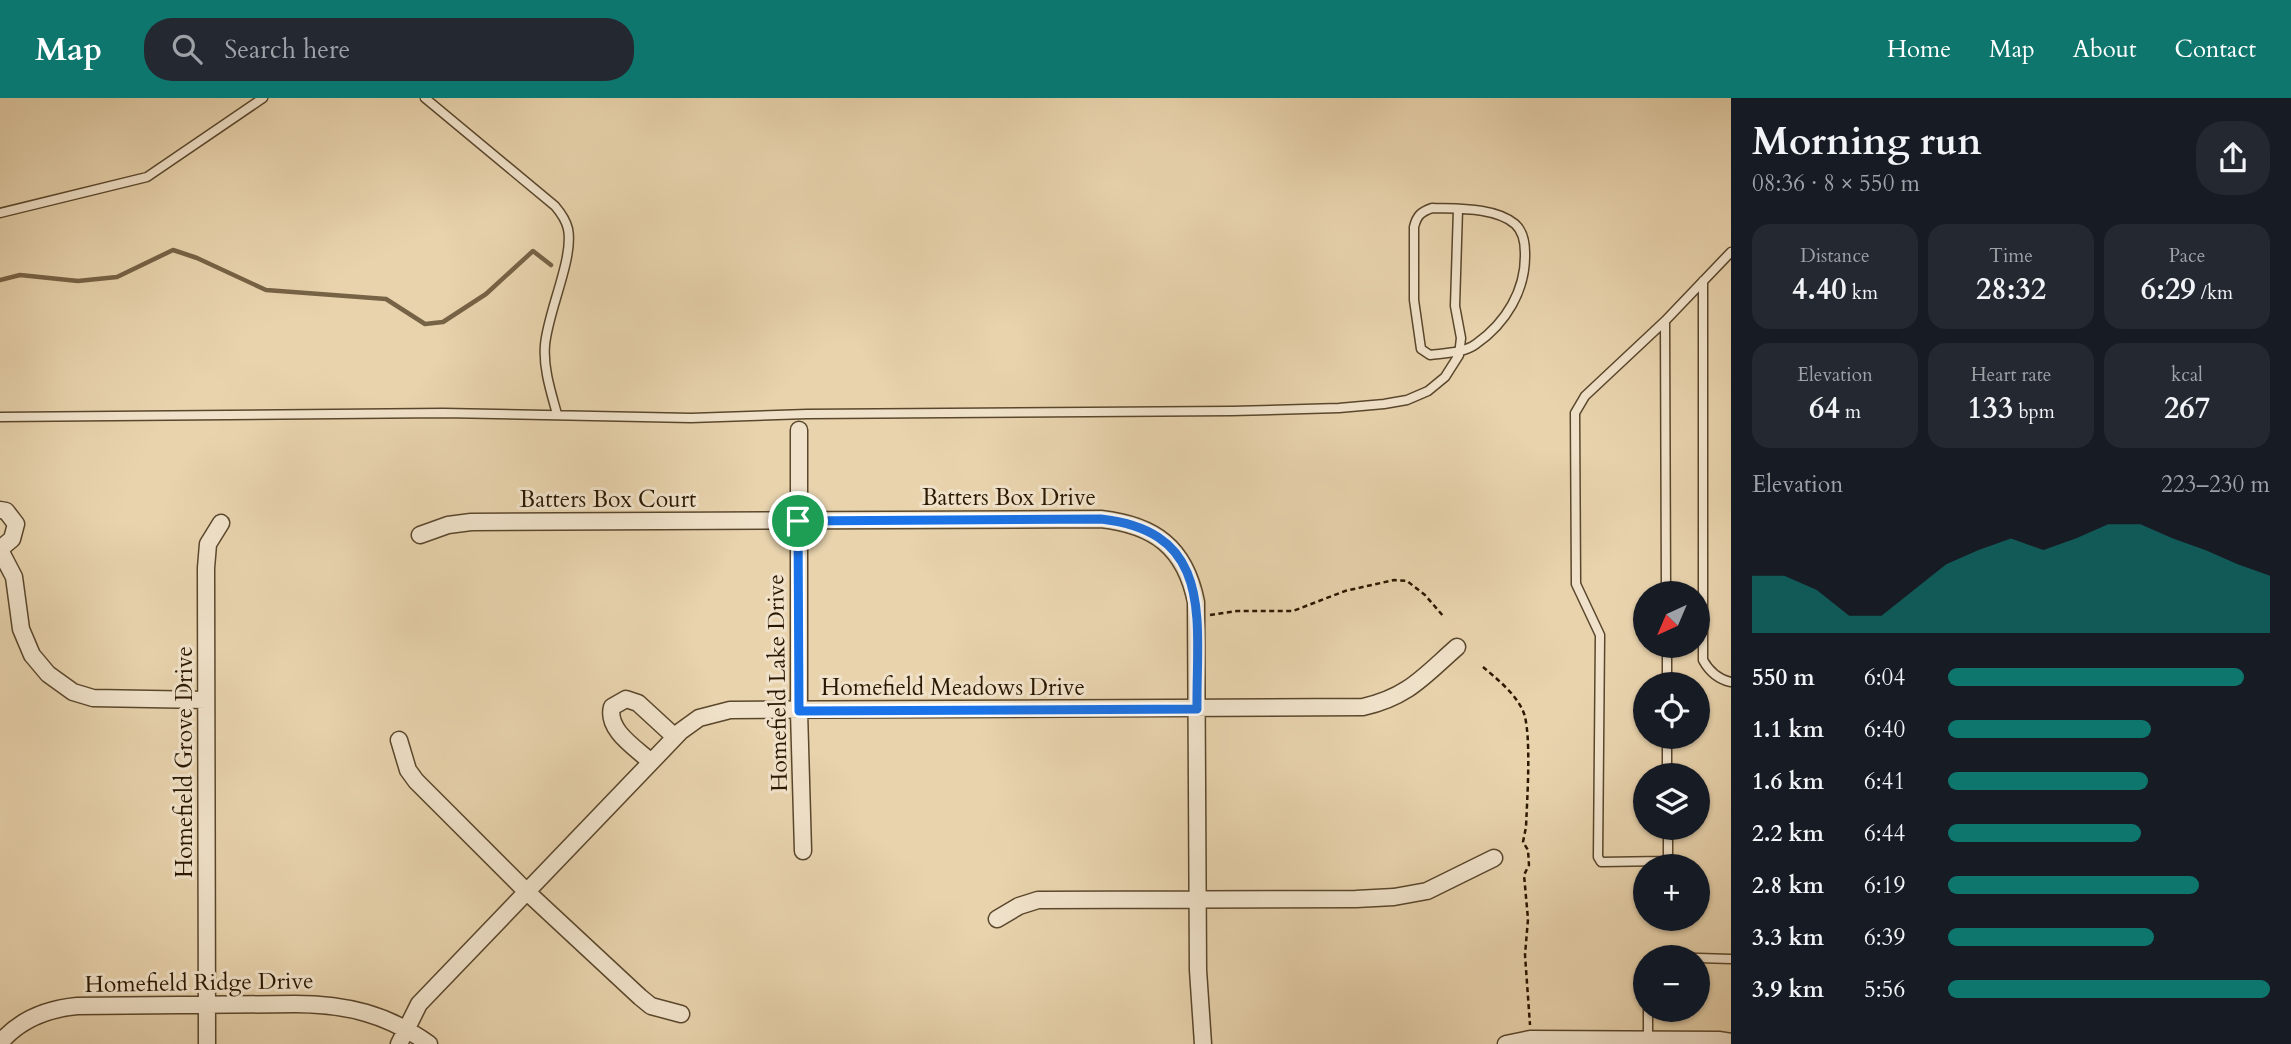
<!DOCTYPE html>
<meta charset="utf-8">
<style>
body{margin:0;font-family:Cardo,serif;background:#242831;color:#f1f3f6;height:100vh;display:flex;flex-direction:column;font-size:26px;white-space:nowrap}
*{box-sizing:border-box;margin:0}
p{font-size:23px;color:#9ea1a6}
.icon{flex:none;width:38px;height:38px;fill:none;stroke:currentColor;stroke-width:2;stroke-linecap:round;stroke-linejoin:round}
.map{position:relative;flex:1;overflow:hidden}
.details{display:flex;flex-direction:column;background:#171b24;width:560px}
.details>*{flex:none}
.needle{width:46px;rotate:224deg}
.controls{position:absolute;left:1633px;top:483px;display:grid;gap:14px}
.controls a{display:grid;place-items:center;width:77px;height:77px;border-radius:50%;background:#171b24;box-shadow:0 2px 5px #0004;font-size:35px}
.pin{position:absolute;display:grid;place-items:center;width:60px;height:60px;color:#fff;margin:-30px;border:4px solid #fff;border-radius:50%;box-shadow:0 2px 7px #0007}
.round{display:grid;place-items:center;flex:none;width:74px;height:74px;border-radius:28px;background:#242831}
.summary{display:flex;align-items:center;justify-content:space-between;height:119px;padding:0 21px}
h1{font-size:38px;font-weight:600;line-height:52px}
.stats{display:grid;grid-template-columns:repeat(3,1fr);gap:10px;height:119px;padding:7px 21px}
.stats div{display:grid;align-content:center;border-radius:18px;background:#242831;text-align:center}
.stats b{font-size:30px;font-weight:600}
.stats small{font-size:19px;font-weight:400}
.stats p{font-size:19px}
.chart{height:196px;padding:14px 21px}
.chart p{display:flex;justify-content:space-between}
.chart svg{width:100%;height:126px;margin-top:7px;fill:#0f766e;opacity:.7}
ul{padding:0 21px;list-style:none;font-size:23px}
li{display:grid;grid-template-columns:112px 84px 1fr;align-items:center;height:52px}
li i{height:18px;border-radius:9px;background:#0f766e}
header{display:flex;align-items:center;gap:42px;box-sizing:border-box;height:98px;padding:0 35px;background:#0f766e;color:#fff}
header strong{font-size:33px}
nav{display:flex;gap:38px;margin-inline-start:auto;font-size:24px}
.search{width:490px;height:63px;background:#242831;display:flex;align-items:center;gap:18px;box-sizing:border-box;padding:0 24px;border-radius:28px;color:#9ea1a6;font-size:26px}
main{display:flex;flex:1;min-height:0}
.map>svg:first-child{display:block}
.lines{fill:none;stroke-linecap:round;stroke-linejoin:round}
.stream{stroke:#766245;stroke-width:4.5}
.service-casing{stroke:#5a472c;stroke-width:11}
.minor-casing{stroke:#5a472c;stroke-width:19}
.path{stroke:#2b1801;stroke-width:2.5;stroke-dasharray:5 3.5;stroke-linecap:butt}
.service{stroke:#f0e2ca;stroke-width:8}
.minor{stroke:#f0e2ca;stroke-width:16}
.route-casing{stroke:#fff;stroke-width:14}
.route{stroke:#1a73e8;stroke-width:9}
.labels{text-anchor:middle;stroke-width:6;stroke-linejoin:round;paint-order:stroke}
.street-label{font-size:23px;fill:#2b1801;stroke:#f0e2ca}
</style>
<header>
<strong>Map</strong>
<div class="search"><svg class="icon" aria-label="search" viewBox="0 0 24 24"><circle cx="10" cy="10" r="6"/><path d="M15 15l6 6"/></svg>Search here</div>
<nav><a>Home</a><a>Map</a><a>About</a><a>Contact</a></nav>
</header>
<main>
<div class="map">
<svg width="1731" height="946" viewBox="0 0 1731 946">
<rect width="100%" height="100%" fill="#e8d3ad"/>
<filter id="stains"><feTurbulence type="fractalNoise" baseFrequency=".00286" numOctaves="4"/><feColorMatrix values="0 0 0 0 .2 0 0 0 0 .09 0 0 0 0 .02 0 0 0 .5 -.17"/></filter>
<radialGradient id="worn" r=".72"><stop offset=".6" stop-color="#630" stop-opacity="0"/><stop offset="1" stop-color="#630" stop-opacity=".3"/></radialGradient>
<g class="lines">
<!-- stream -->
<path class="stream" d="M 0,182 L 20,177 L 78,183 L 117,179 L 173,152 L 197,160 L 266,192 L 386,201 L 425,226 L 443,224 L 486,196 L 533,153 L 551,167"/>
<!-- service casing -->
<g class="service-casing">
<path id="service" d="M 425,0 L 555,108 C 561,115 566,122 568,131 C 574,160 548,213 545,247 C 543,270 551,294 557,316
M 1432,110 C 1457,111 1495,109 1515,126 C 1523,133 1525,145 1525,155 C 1526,192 1506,225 1476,246 C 1464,255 1445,255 1430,257 L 1421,251 L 1414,202 L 1414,129 C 1417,117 1421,114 1432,110 Z
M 0,115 L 147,79 L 263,0
M 1703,183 L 1703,562 C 1709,573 1717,581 1731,584
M 1665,223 L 1666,495
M 0,319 L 443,315 L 691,320 L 807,316 L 1232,313 L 1339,310 L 1384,306 L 1407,302 L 1428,293 L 1445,279 L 1459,257 L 1461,240 L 1455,208 L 1458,111
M 1667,548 L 1667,586
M 1667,639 L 1667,677
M 1668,730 L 1668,760 L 1664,763 L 1601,764 L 1598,759 L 1600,537 L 1576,486 L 1575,315 L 1585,298 L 1665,223 L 1731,154
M 1666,859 L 1731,861
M 1648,912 L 1648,942"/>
</g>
<!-- minor casing -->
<g class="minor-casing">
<path id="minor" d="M 799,332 L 799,613 L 803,753
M 0,412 L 6,413 L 16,426 L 12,441 L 0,451
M 420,437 L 448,427 L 471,424 L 1101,421 C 1154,427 1185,449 1196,504 L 1198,872 L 1203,946
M 0,452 L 14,479 L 21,531 L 32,557 L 48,576 L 73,594 L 93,600 L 206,602
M 399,642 L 408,672 L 416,683 L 526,793 L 640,899 L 651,908 L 681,916
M 651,664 C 636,650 606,632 612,609 L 626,601 L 638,605 L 675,639
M 997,821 L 1019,808 L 1038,802 L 1356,801 L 1394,799 L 1427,793 L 1494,760
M 0,945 C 20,921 47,911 77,908 L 295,906 C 346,906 387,916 429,946
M 207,946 L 206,470 L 208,446 L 221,425
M 399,946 L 419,906 L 681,633 L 699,620 L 730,612 L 1363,609 C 1408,599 1424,578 1457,549
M 1506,946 L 1530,941 L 1720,942 L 1731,944"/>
</g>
<!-- path -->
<path class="path" d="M 1210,517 L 1237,513 L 1293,513 L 1345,493 L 1394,482 L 1407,483 L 1425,497 L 1444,519
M 1483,569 C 1497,581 1515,595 1523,613 C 1532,633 1527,703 1526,729 L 1523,744 L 1528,752 L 1529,767 L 1524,777 L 1528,821 L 1525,857 L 1530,927"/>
<!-- service -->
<use href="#service" class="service"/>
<!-- minor -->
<use href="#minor" class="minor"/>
</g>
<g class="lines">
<!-- route casing -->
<g class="route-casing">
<path id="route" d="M 1101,421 C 1216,434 1196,523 1197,611 L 799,613 L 798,423 Z"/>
</g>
<!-- route -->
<use href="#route" class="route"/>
</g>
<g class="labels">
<!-- street labels -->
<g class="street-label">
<text x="1009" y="407">Batters Box Drive</text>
<text x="608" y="409">Batters Box Court</text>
<text transform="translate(777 585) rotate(-91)" y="8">Homefield Lake Drive</text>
<text x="953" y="597">Homefield Meadows Drive</text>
<text transform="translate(184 664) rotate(-90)" y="8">Homefield Grove Drive</text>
<text transform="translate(199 884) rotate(-1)" y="8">Homefield Ridge Drive</text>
</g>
</g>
<rect width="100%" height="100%" filter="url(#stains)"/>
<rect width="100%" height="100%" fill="url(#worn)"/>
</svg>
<div class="controls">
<a><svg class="needle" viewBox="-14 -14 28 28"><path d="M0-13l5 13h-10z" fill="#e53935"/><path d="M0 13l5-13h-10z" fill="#9ea1a6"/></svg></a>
<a><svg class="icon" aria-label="locate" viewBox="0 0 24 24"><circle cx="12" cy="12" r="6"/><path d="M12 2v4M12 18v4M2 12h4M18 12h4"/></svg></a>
<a><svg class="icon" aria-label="layers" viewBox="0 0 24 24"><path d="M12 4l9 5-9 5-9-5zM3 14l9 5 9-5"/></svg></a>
<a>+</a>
<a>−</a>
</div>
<div class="pin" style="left:798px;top:423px;background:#1e9e55"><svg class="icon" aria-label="arrive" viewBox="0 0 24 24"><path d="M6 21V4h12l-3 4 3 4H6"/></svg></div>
</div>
<section class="details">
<div class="summary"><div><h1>Morning run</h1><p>08:36 · 8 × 550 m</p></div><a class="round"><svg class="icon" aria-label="share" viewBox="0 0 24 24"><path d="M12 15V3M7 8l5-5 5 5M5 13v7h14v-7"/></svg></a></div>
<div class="stats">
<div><p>Distance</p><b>4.40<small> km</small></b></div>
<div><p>Time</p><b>28:32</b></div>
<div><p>Pace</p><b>6:29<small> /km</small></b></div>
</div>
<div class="stats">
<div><p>Elevation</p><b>64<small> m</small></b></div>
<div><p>Heart rate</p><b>133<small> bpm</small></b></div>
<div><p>kcal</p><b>267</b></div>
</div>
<div class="chart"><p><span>Elevation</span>223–230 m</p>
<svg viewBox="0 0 160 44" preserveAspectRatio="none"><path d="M0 44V24L10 24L20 29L30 38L40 38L50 29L60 20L70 15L80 11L90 15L100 11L110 6L120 6L130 11L140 15L150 20L160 24V44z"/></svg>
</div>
<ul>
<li><b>550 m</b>6:04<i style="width:92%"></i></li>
<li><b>1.1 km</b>6:40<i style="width:63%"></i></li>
<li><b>1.6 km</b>6:41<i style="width:62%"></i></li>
<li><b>2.2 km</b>6:44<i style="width:60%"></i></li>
<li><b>2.8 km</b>6:19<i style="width:78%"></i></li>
<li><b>3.3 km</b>6:39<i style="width:64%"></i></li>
<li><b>3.9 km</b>5:56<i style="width:100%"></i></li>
</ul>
</section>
</main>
